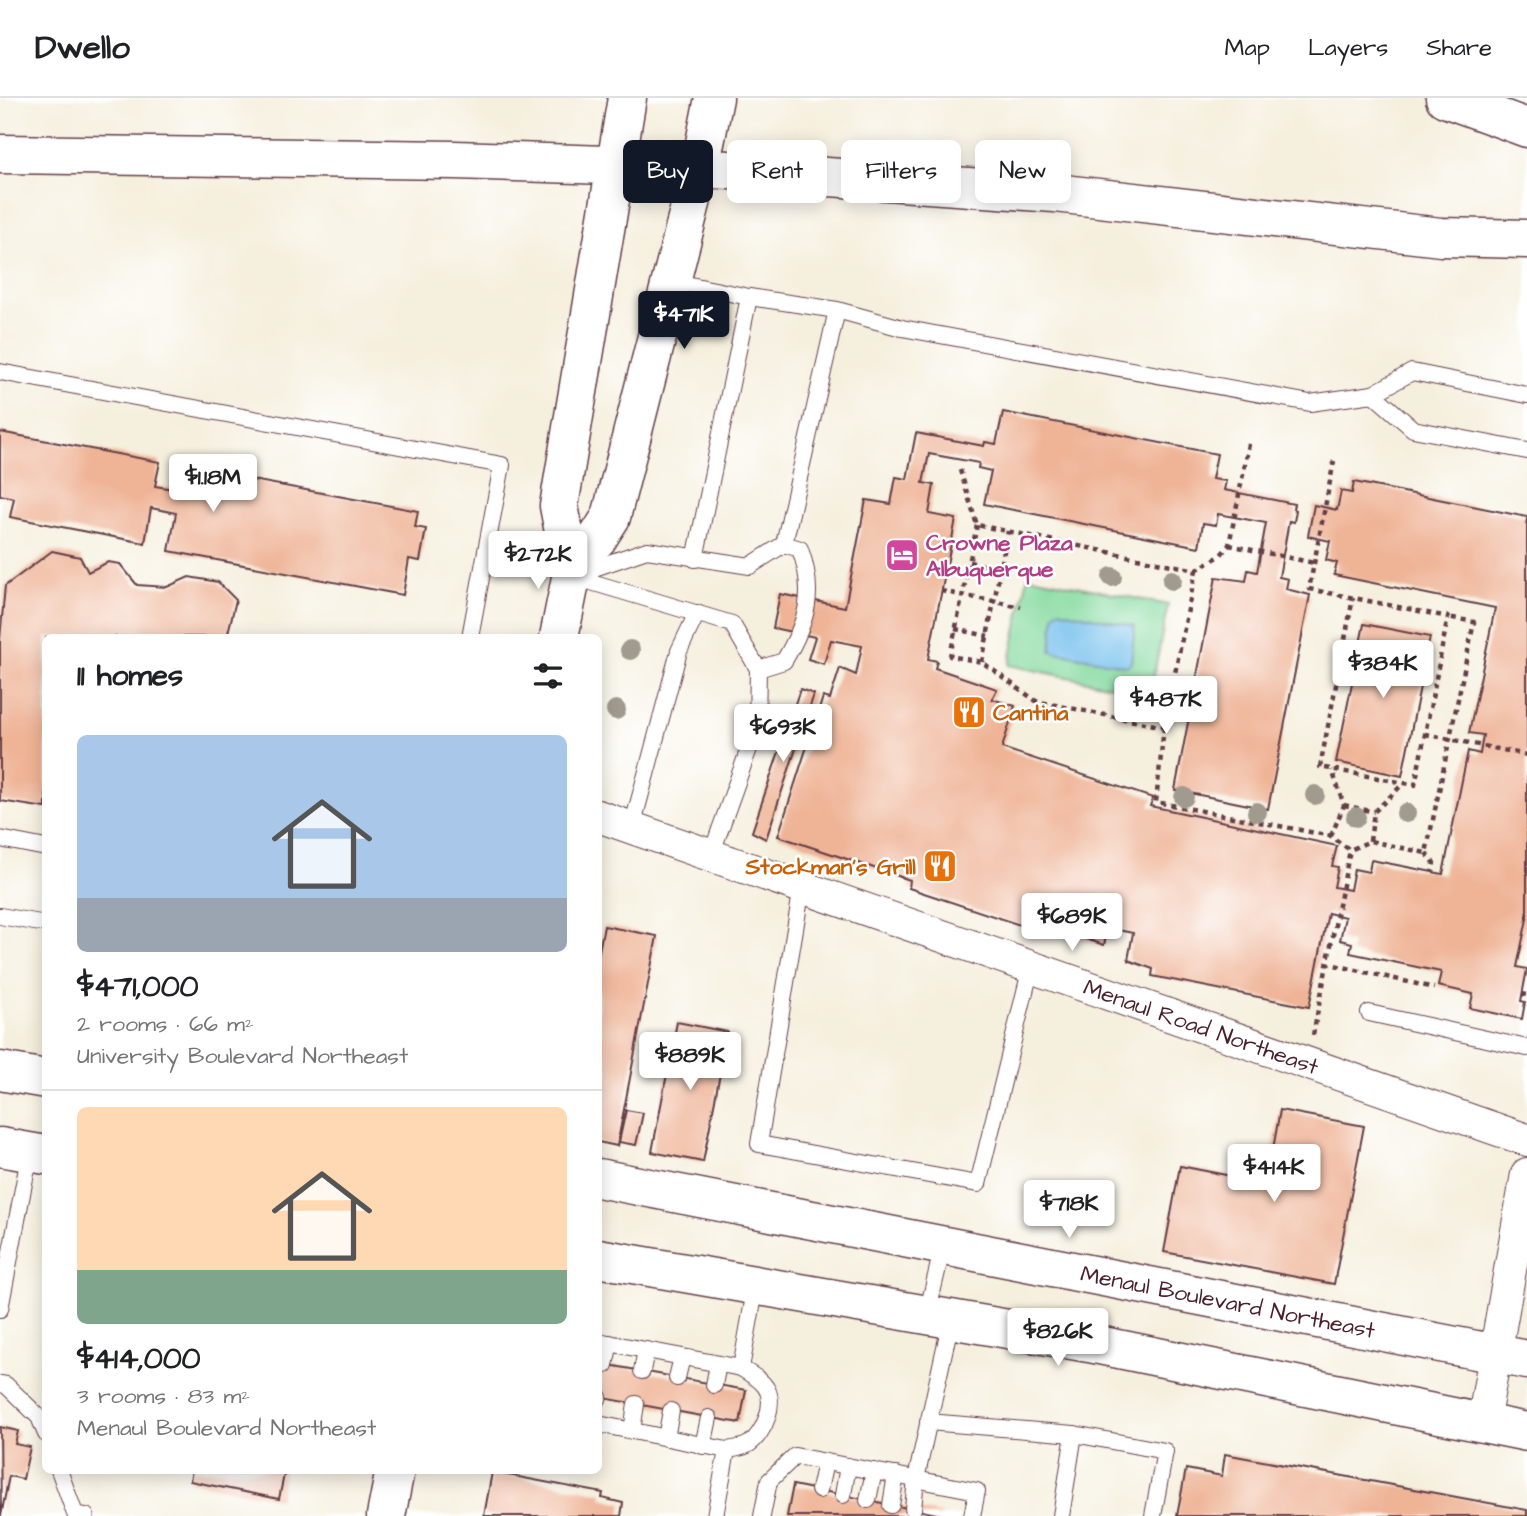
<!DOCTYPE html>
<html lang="en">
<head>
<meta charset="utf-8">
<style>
	:root { --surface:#fff; --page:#f2f2f2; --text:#202124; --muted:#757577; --line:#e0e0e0; --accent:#111827 }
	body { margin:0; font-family:"Architects Daughter",sans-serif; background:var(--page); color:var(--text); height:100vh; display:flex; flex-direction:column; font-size:26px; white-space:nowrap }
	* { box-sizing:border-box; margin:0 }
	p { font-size:23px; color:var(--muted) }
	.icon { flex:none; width:38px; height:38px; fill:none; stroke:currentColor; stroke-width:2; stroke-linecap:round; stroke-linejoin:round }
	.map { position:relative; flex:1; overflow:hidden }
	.sheet { position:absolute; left:42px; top:536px; width:560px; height:840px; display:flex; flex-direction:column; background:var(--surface); border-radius:10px; box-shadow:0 4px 18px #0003 }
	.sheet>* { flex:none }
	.hud { position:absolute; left:623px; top:42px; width:665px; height:63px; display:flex; gap:14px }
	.price { position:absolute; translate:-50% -60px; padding:0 16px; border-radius:7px; background:#fff; color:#222; font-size:23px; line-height:46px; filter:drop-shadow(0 2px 4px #0008) }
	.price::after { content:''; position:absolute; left:50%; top:42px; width:21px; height:16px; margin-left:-10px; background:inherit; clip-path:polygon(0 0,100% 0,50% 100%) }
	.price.selected { background:var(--accent); color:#fff }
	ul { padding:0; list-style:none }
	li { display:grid; align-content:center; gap:14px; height:371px; padding:0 35px }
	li+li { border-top:2px solid var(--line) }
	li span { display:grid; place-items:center; height:217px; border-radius:10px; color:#555 }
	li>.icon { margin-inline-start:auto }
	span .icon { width:126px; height:126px; fill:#fffc; stroke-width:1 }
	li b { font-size:30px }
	h2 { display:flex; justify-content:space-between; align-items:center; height:84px; padding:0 35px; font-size:30px }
	.chip { padding:0 24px; border-radius:10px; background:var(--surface); box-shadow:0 4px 18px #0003; font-size:24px; line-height:63px }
	.chip.selected { background:var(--accent); color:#fff }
	header { display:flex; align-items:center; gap:42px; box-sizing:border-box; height:98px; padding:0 35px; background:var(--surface); border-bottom:2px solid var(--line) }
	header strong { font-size:33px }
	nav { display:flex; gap:38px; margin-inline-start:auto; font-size:24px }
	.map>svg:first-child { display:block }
	.green { fill:#82d99c; stroke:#667c64; stroke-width:2 }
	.water { fill:#74c0ed; stroke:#5f708c; stroke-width:2 }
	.building { fill:#efb496 }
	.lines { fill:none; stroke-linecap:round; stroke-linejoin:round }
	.service-casing { stroke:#643e46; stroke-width:18 }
	.minor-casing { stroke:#643e46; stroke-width:34 }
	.secondary-casing { stroke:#643e46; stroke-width:41 }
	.motorway-casing { stroke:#643e46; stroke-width:41 }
	.path { stroke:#643e46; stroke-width:4.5; stroke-dasharray:5 5; stroke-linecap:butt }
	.service { stroke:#fff; stroke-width:16 }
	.minor { stroke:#fff; stroke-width:32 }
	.secondary { stroke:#fff; stroke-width:38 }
	.motorway { stroke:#fff; stroke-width:38 }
	.tree { fill:#a09b8e }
	.labels { text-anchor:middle; stroke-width:5; stroke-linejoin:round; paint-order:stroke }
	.hotel-label { font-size:23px; font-weight:bold; fill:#b23c85; stroke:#fff; text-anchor:start }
	.food-label { font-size:23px; font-weight:bold; fill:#c56008; stroke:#fff; text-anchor:start }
	.street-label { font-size:23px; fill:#4a1f2b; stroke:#fff }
</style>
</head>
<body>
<header>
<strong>Dwello</strong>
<nav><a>Map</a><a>Layers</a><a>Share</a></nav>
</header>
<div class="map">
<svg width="1527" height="1418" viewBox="0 0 1527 1418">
	<rect width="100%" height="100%" fill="#fff"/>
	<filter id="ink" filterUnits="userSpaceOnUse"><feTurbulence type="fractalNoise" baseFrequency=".0143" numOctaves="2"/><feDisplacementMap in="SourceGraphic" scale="14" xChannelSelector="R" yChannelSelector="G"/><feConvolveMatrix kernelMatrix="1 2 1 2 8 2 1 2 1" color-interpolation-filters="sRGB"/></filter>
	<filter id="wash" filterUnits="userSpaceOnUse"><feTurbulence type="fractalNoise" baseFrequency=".00686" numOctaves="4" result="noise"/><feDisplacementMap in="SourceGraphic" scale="28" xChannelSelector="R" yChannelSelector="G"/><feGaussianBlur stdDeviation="1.57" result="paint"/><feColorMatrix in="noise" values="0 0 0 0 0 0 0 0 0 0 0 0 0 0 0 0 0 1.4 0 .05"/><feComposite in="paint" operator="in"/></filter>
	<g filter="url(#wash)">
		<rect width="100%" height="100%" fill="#f5efdd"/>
		<path class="green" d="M1028 478 1168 507 1150 596 1009 567Z"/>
		<path class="water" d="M1059 512 1135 528 1131 565 1126 568 1051 553 1055 516Z"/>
		<g id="blocks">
			<g class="building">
				<path d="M1003 314 1217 356 1212 381 1226 383 1224 392 1294 406 1293 411 1296 412 1294 424 1289 423 1279 479 1288 481 1286 491 1310 497 1268 711 1175 692 1216 479 1246 483 1248 472 1257 474 1266 425 1218 416 1216 427 1203 425 1199 449 984 406 991 373 978 370 979 365 929 356 923 385 934 387 929 416 956 421 928 561 937 563 935 570 997 591 992 601 1015 608 1002 650 1153 700 1150 708 1337 748 1332 768 1338 769 1334 789 1350 792 1354 771 1369 774 1371 762 1443 776 1468 653 1480 656 1483 637 1469 635 1495 510 1334 477 1337 465 1326 462 1330 443 1308 438 1314 407 1337 412 1341 393 1352 395 1354 384 1527 419V821L1517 869 1527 871 1521 903 1525 904 1522 921 1470 910 1473 896 1438 888 1441 874 1350 855 1352 845 1340 842 1345 819 1328 815 1309 909 1152 878 1153 871 1128 862 1133 835 1108 830 1104 847 1046 828 1044 835 909 790 910 782 778 738 823 599 830 601 840 570 856 577 862 548 831 542 824 566 808 561 815 539 773 530 780 496 845 509 866 402 891 406 896 379 907 381 916 335 984 348 985 344 996 346Z"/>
				<path d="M0 334 160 364 155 388 185 393 189 370 418 413 415 429 426 431 420 463 409 461 403 497 169 453 176 415 151 410 145 445 10 419 14 400 0 397Z"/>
				<path d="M52 453 80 459 88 474 108 464 120 466 137 487 167 489 189 479 218 484 236 502 227 539H46V710L0 703V541L5 488Z"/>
				<path d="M1364 526 1430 539 1402 678 1336 664Z"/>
				<path d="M800 591 814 596 766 741 752 734Z"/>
				<path d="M604 828 657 838 617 1048 598 1044V858Z"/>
				<path d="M677 924 728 934 703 1064 652 1054Z"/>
				<path d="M626 1012 643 1015 636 1047 619 1044Z"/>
				<path d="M1280 1012 1364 1028 1334 1186 1164 1154 1180 1068 1267 1085Z"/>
				<path d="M598 1265 746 1292 740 1325 598 1299Z"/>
				<path d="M0 1329 18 1333 15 1346 30 1349 23 1381 9 1378 1 1418Z"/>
				<path d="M1225 1356 1527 1412V1418H1177L1186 1371 1222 1378Z"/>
				<path d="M192 1372H285L279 1401 190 1383Z"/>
				<path d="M492 1374 603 1395 602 1400 623 1405 621 1418H484Z"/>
				<path d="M793 1387 942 1417V1418H787Z"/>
			</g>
		</g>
	</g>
	<g filter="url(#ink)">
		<use href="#blocks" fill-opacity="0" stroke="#643e46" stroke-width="2"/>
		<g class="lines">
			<g class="service-casing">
				<g id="service">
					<path d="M671 183 749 199 837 212 902 230 1310 305 1373 296 1413 331 1527 353"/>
					<path d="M0 274 502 367 470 539"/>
					<path d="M1373 296 1412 274 1527 297"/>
					<path d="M784 446 837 212"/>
					<path d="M695 461 749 199"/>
					<path d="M632 729 679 553 697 515"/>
					<path d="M0 741 46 750"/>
					<path d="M711 757 757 628 758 571 732 526 571 478 647 452 750 468 784 446 800 451C816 495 807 524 784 563L758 571"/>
					<path d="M802 789 759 1046 978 1086 1031 869"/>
					<path d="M0 818 46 826"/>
					<path d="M1369 915 1527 950"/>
					<path d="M0 1211 30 1054"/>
					<path d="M927 1216 943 1148"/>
					<path d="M598 1243 741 1270 756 1187"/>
					<path d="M605 1267 610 1245"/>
					<path d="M642 1273 646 1252"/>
					<path d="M677 1280 682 1259"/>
					<path d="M0 1286 6 1287 39 1319 46 1336"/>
					<path d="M714 1287 718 1266"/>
					<path d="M598 1301 599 1299"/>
					<path d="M928 1324 1074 1336 1165 1353 1153 1418"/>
					<path d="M598 1326 727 1352 715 1418"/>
					<path d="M632 1333 636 1306"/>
					<path d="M666 1340 671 1313"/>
					<path d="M703 1348 709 1320"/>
					<path d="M727 1352C734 1351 743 1350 749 1346 764 1336 778 1303 764 1287 759 1280 748 1275 741 1270"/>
					<path d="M59 1372 75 1416 86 1418"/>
					<path d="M819 1392 825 1364"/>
					<path d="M843 1397 848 1368"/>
					<path d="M868 1402 874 1373"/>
					<path d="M891 1407 896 1377"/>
					<path d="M913 1411 916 1381 951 1222"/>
					<path d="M762 1418 769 1383 795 1358 977 1393 972 1418"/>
					<path d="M1061 1418 1074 1336"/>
				</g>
			</g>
			<g class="minor-casing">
				<g id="minor">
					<path id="s1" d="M598 718 1527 1042"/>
					<path d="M1483 1325 1527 1076"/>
				</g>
			</g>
			<g class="secondary-casing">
				<g id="secondary">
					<path d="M700 70 1055 95 1441 139 1527 141"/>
					<path d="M575 460 597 441 611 419 700 70 714 0"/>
					<path d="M559 539 575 460 564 434 559 408 627 0"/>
					<path d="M0 973 46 981"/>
					<path d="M0 1049 46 1057"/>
					<path id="s2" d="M598 1080 1527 1262"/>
					<path d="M598 1160 1089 1245 1527 1334"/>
					<path d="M386 1418 395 1372"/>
				</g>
			</g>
			<g class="motorway-casing">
				<g id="motorway">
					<path d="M1445 0 1527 30"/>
					<path d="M0 56 455 62 700 70"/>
				</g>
			</g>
			<g class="path">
				<path d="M1334 363 1309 491 1448 519 1415 687 1320 669 1353 500"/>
				<path d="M960 372 977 427 1196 472 1164 629 1036 603 982 564 950 558 977 427"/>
				<path d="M1229 447 1314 465"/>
				<path d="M969 464 1001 471"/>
				<path d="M1196 472 1220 458 1229 447 1249 346"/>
				<path d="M941 493 1021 509"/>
				<path d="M955 531 988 538"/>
				<path d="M982 564 1008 433"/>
				<path d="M1164 629 1156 704 1331 738 1350 752 1370 743 1426 755 1474 524 1448 519"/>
				<path d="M1425 636 1527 657"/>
				<path d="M1344 707 1374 714"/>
				<path d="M1331 738 1344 707 1332 672"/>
				<path d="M1370 743 1374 714 1403 686"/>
				<path d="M1426 755 1434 765 1432 774"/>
				<path d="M1326 865 1434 890"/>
				<path d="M1522 896 1527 897"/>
				<path d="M1313 937 1350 752"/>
			</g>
			<use href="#service" class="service"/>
			<use href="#minor" class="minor"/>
			<use href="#secondary" class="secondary"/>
			<use href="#motorway" class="motorway"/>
		</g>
		<g class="tree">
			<circle cx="1112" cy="479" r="10"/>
			<circle cx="1172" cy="482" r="10"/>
			<circle cx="630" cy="552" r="10"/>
			<circle cx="616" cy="612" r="10"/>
			<circle cx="1315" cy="697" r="10"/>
			<circle cx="1184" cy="699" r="10"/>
			<circle cx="1257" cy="714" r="10"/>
			<circle cx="1406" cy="715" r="10"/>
			<circle cx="1356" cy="719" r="10"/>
		</g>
	</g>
	<defs>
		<g id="hotel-square" transform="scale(1.75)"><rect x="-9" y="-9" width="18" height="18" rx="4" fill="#d1479c" stroke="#fff"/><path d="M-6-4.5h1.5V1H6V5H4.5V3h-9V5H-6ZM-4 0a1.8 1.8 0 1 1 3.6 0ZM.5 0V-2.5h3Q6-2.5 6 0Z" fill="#fff"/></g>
		<g id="restaurant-square" transform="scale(1.75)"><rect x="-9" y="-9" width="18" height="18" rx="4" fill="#e8710a" stroke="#fff"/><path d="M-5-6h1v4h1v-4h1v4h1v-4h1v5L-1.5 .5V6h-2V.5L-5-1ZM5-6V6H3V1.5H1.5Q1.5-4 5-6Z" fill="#fff"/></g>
	</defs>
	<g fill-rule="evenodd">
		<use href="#hotel-square" x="902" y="457"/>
		<use href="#restaurant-square" x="969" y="614"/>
		<use href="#restaurant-square" x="940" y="768"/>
	</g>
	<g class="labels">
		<g class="hotel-label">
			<text x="926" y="452">Crowne Plaza<tspan x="926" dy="26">Albuquerque</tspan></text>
		</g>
		<g class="food-label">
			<text x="993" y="622">Cantina</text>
			<text x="916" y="776" text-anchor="end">Stockman's Grill</text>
		</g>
		<g class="street-label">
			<text dy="8" stroke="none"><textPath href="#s1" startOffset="639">Menaul Road Northeast</textPath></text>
			<text dy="8" stroke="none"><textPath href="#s2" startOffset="642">Menaul Boulevard Northeast</textPath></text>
		</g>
	</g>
</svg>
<b class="price selected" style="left:684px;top:253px">$471K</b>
<b class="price" style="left:213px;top:416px">$1.18M</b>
<b class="price" style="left:538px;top:493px">$272K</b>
<b class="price" style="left:1383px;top:602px">$384K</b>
<b class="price" style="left:1166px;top:638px">$487K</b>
<b class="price" style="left:783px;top:666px">$693K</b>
<b class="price" style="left:1072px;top:855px">$689K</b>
<b class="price" style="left:690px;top:994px">$889K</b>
<b class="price" style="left:1274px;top:1106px">$414K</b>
<b class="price" style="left:1069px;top:1142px">$718K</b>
<b class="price" style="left:1058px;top:1270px">$826K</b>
<div class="hud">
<a class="chip selected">Buy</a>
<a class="chip">Rent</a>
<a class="chip">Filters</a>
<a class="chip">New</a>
</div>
<section class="sheet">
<h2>11 homes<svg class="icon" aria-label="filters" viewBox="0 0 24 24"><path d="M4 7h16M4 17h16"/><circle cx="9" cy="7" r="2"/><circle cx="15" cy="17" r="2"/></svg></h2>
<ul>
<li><span style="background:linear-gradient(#a9c7e8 75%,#9aa5b1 0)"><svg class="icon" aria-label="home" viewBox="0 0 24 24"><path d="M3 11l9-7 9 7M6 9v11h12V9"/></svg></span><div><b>$471,000</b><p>2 rooms · 66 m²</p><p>University Boulevard Northeast</p></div></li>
<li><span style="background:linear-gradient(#ffd9b3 75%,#7fa58c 0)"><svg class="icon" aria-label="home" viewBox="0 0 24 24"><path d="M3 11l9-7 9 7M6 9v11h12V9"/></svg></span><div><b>$414,000</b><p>3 rooms · 83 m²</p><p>Menaul Boulevard Northeast</p></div></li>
</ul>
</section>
</div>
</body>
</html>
